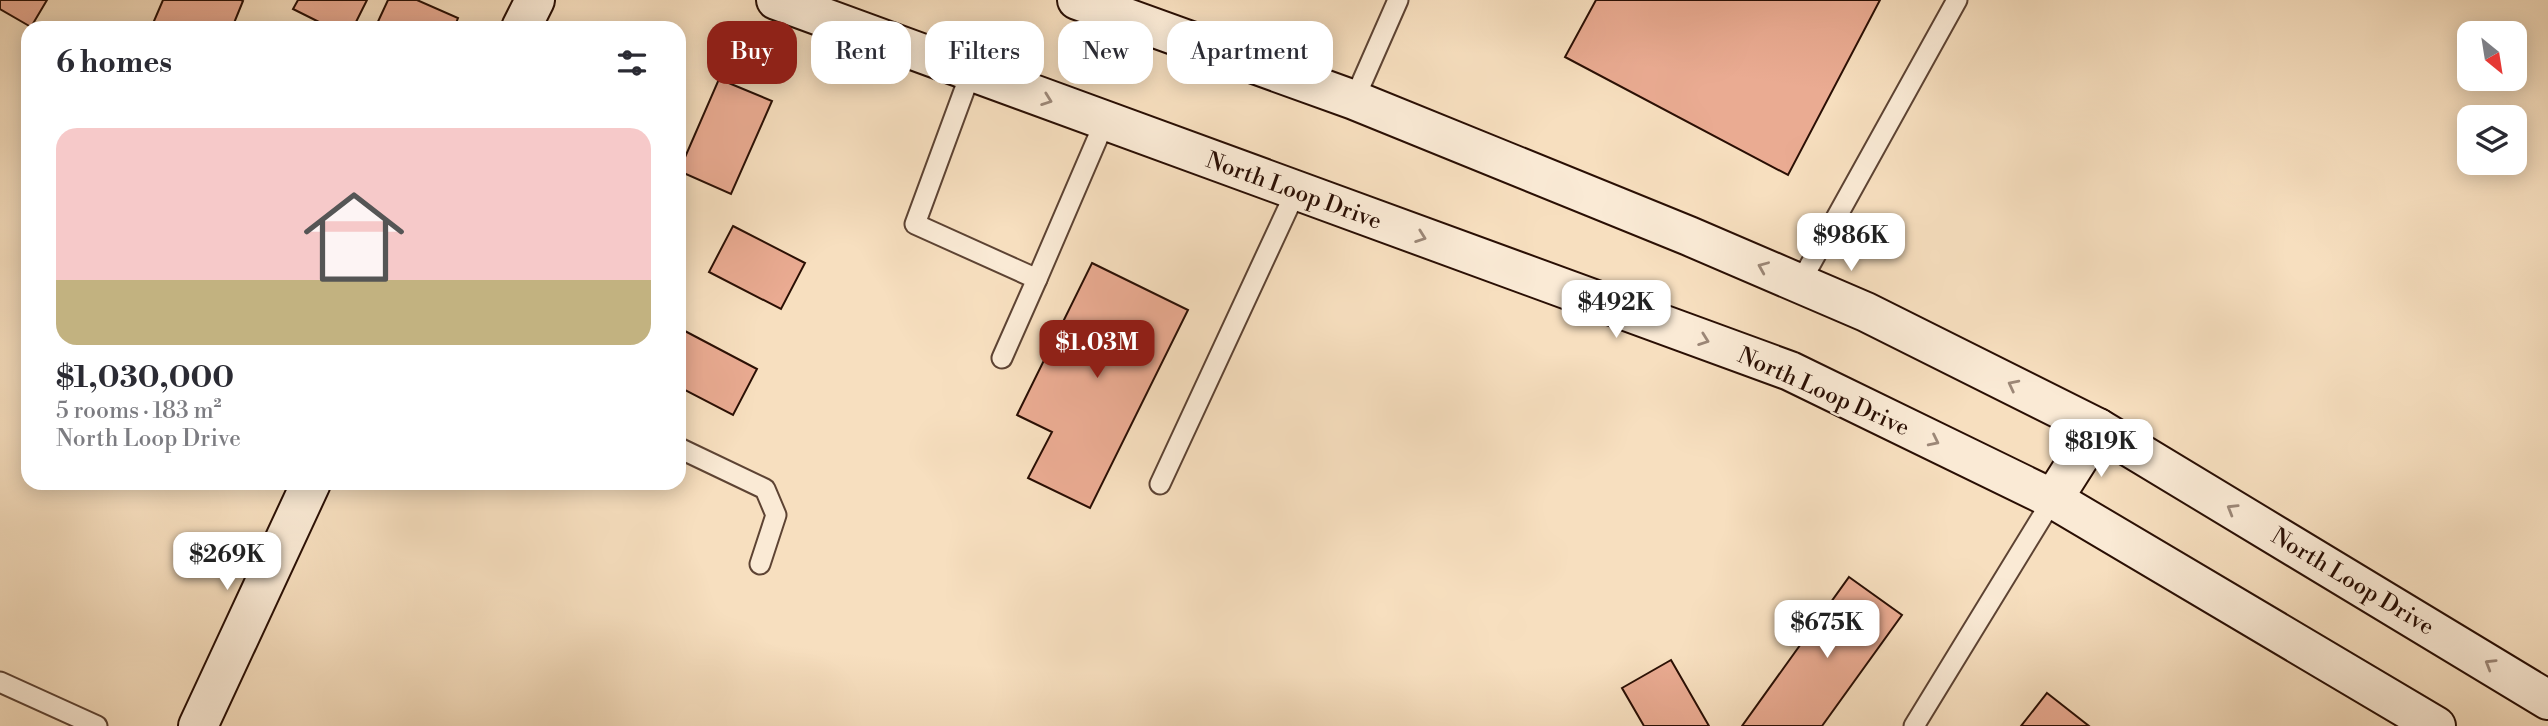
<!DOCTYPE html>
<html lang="en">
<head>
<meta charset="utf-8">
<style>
	:root { --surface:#fff; --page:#f7f7f7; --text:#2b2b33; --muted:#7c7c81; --line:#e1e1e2; --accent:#8f2418 }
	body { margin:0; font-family:"Libre Bodoni",serif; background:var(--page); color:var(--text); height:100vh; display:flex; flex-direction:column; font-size:26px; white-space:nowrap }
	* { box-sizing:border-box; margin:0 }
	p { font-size:23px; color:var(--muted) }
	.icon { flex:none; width:38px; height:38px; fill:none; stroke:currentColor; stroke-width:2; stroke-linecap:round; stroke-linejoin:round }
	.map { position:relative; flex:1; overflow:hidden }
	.panel { position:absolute; left:21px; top:21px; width:665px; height:469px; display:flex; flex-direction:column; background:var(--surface); border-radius:21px; box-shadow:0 4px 18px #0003 }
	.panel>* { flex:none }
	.hud { position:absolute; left:707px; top:21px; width:665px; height:63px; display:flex; gap:14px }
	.needle { width:46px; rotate:150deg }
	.fabs { position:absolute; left:2457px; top:21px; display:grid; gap:14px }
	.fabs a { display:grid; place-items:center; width:70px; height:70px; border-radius:14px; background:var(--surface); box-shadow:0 4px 18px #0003; font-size:35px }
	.price { position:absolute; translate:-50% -60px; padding:0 16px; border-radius:14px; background:#fff; color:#222; font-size:23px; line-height:46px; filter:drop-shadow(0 2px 4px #0008) }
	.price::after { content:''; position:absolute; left:50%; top:42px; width:21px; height:16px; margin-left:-10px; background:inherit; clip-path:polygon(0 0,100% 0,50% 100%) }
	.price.on { background:var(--accent); color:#fff }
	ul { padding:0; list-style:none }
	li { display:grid; align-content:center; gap:14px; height:371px; padding:0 35px }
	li+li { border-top:2px solid var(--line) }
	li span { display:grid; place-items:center; height:217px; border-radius:21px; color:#555 }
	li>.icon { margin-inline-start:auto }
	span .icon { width:126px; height:126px; fill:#fffc; stroke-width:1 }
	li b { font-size:30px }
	h2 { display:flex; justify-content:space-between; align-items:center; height:84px; padding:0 35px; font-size:30px }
	.tag { padding:0 24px; border-radius:21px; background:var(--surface); box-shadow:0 4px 18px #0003; font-size:24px; line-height:63px }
	.tag.on { background:var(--accent); color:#fff }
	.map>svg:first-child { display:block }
	.building { fill:#eaab92; stroke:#2a0f04; stroke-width:2 }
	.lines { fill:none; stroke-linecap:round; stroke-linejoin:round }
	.lane-casing { stroke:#5d4333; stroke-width:23 }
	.secondary-casing { stroke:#2a0f04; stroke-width:42 }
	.lane { stroke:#faead5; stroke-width:19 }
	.secondary { stroke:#faead5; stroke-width:38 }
	.oneway { stroke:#9c8777 }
	.labels { text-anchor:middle; stroke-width:5; stroke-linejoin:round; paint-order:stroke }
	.street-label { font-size:23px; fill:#2a0f04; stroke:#faead5 }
</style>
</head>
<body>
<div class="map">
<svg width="2548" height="726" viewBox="0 0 2548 726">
	<rect width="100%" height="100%" fill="#f7dfbf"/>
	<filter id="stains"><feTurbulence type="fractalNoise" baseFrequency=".00286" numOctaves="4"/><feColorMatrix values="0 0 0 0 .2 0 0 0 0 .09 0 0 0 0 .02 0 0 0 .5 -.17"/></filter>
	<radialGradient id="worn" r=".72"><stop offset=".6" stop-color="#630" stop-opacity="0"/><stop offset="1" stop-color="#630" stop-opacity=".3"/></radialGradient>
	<g class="building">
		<path d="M0 0H47L31 27 0 9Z"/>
		<path d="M163 0H241L243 1 232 28H151Z"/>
		<path d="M298 0H367L353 28H331L293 9Z"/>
		<path d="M388 0H417L458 18 454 28H375Z"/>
		<path d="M1596 0H1880L1788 175 1565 57Z"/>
		<path d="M719 79 772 101 731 194 679 171Z"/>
		<path d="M733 226 805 263 781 309 709 272Z"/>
		<path d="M1092 263 1188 310 1090 508 1028 478 1052 432 1017 415Z"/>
		<path d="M683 330 757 369 733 415 679 387V337Z"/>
		<path d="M1849 577 1902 615 1822 726H1742Z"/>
		<path d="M1671 660 1709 726H1644L1622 688Z"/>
		<path d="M2047 693 2089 726H2021Z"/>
	</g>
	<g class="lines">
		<g class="lane-casing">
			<g id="lane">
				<path d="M971 72 915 224 1037 279 1002 358"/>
				<path d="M1354 100 1398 0"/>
				<path d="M1037 279 1105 121"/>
				<path d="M1800 283 1957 0"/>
				<path d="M679 448 765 489 776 515 760 564"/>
				<path d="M1160 484 1296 191"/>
				<path d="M0 682 97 726"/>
				<path d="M1914 726 2053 499"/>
			</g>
		</g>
		<g class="secondary-casing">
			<g id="secondary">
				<path d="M776 0 1790 371 2053 499 2436 726"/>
				<path d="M1077 0 1354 100 1689 236 1866 312 2098 428 2548 700"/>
				<path d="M521 28 535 0"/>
				<path d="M2053 499 2098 428"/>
				<path d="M198 726 311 483"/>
			</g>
		</g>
		<use href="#lane" class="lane"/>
		<use href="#secondary" class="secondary"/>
	</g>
	<defs><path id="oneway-chevron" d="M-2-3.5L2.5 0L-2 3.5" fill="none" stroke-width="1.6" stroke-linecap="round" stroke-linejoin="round" transform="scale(1.75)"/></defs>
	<g class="oneway">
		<use href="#oneway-chevron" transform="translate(1047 100) rotate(20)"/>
		<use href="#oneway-chevron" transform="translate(1421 237) rotate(20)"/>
		<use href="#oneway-chevron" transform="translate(1763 267) rotate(-157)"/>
		<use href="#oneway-chevron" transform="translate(1704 340) rotate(20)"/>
		<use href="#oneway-chevron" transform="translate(2013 385) rotate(-153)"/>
		<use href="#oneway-chevron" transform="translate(1934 441) rotate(26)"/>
		<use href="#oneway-chevron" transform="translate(2232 509) rotate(-149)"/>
		<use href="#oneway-chevron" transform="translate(2490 664) rotate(-149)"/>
	</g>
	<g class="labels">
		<g class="street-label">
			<text transform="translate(1294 190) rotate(20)" y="8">North Loop Drive</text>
			<text transform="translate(1824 391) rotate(24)" y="8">North Loop Drive</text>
			<text transform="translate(2353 581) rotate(31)" y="8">North Loop Drive</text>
		</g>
	</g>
	<rect width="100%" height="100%" filter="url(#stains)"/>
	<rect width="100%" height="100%" fill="url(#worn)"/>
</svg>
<div class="fabs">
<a><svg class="needle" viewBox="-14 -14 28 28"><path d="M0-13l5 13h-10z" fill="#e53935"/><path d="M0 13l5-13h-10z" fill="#7c7c81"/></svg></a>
<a><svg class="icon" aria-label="layers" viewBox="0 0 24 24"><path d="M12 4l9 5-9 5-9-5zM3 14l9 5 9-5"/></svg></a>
</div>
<b class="price" style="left:1851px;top:273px">$986K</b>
<b class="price" style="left:1616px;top:340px">$492K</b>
<b class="price on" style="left:1097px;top:380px">$1.03M</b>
<b class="price" style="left:2101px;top:479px">$819K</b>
<b class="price" style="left:227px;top:592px">$269K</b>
<b class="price" style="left:1827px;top:660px">$675K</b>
<div class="hud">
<a class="tag on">Buy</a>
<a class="tag">Rent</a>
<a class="tag">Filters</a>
<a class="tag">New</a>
<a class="tag">Apartment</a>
</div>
<section class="panel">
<h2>6 homes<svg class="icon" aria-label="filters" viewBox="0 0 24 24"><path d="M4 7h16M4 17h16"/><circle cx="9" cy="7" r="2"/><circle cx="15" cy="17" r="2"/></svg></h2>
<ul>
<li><span style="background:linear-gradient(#f6c9c9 70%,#c2b280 0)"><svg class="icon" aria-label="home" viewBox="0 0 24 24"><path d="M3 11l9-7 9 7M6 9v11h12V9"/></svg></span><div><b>$1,030,000</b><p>5 rooms · 183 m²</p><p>North Loop Drive</p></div></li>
</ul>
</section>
</div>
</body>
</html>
